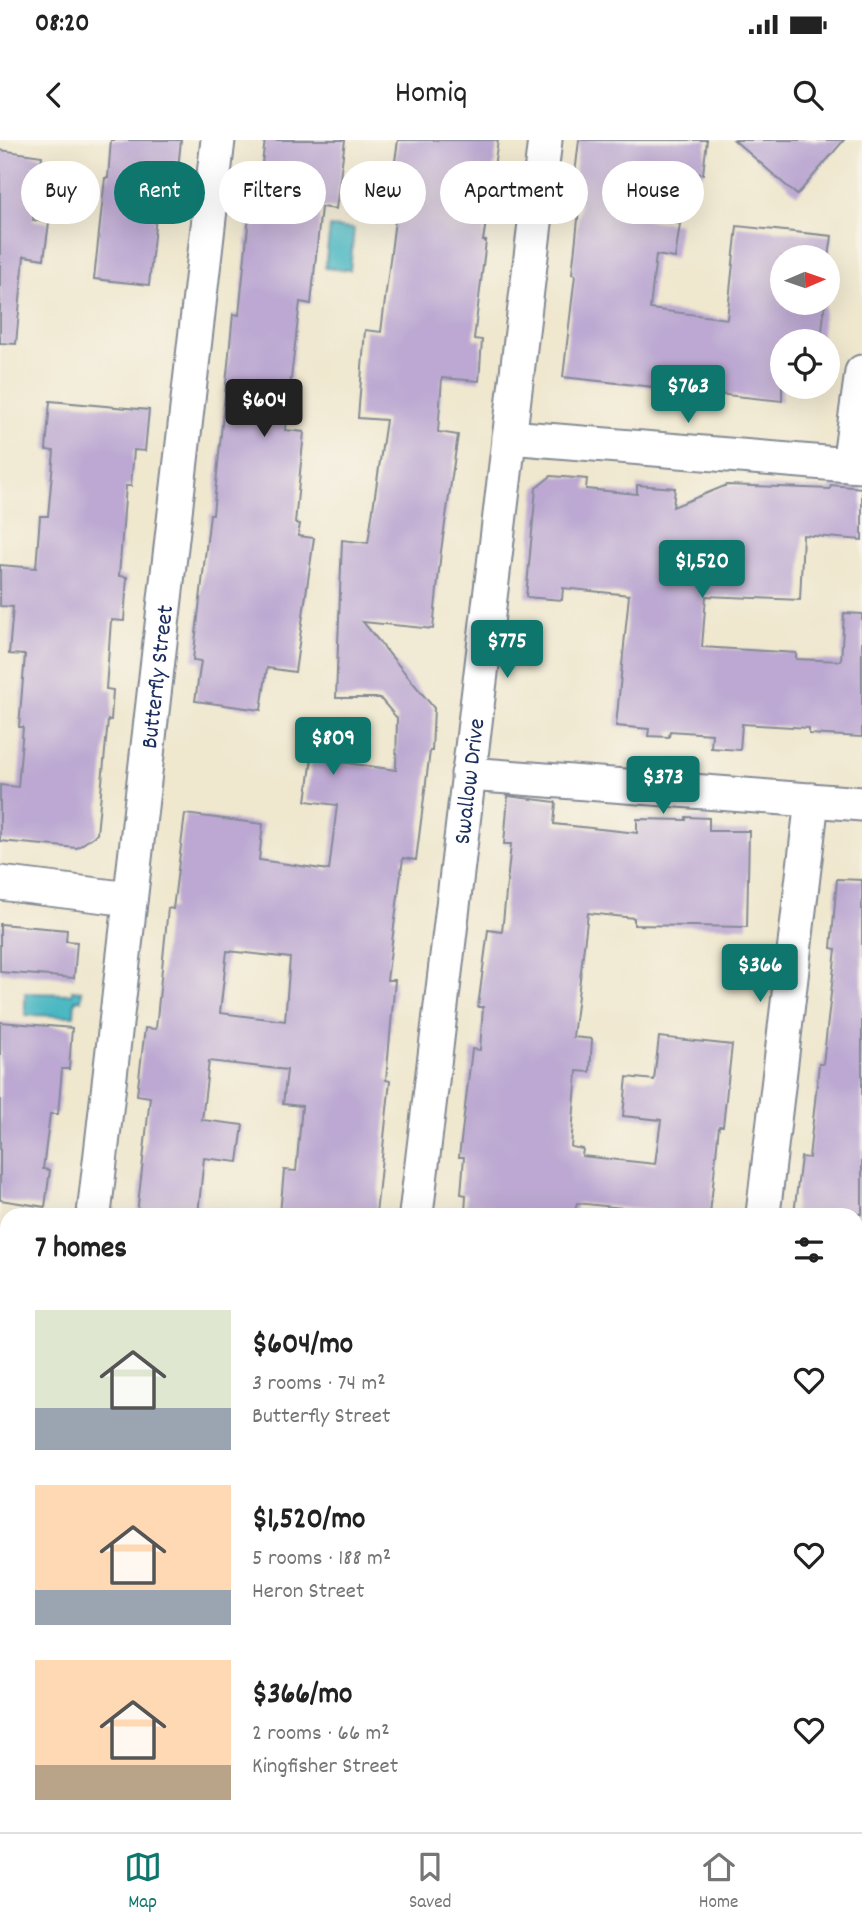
<!DOCTYPE html>
<html lang="en">
<head>
<meta charset="utf-8">
<style>
	:root { --surface:#fff; --page:#f2f2f2; --text:#222; --muted:#767676; --line:#e0e0e0; --accent:#0f766e }
	body { margin:0; font-family:Dekko,sans-serif; background:var(--page); color:var(--text); height:100vh; display:flex; flex-direction:column; font-size:26px; white-space:nowrap }
	* { box-sizing:border-box; margin:0 }
	p { font-size:23px; color:var(--muted) }
	.icon { flex:none; width:38px; height:38px; fill:none; stroke:currentColor; stroke-width:2; stroke-linecap:round; stroke-linejoin:round }
	.map { position:relative; flex:1; overflow:hidden }
	.details { position:absolute; left:0px; top:1068px; width:863px; height:625px; display:flex; flex-direction:column; background:var(--surface); border-radius:21px 21px 0 0; box-shadow:0 7px 28px #0002 }
	.details>* { flex:none }
	.hud { position:absolute; left:21px; top:21px; width:821px; height:63px; display:flex; gap:14px }
	.needle { width:46px; rotate:88deg }
	.controls { position:absolute; left:770px; top:105px; display:grid; gap:14px }
	.controls a { display:grid; place-items:center; width:70px; height:70px; border-radius:50%; background:var(--surface); box-shadow:0 7px 28px #0002; font-size:35px }
	.price { position:absolute; translate:-50% -60px; padding:0 16px; border-radius:7px; background:var(--accent); color:#fff; font-size:23px; line-height:46px; filter:drop-shadow(0 2px 4px #0008) }
	.price::after { content:''; position:absolute; left:50%; top:42px; width:21px; height:16px; margin-left:-10px; background:inherit; clip-path:polygon(0 0,100% 0,50% 100%) }
	.price.current { background:#222; color:#fff }
	ul { padding:0; list-style:none }
	li { display:flex; align-items:center; gap:21px; height:175px; padding:0 35px }
	li span { display:grid; place-items:center; flex:none; width:196px; height:140px; border-radius:0px; color:#555 }
	li>.icon { margin-inline-start:auto }
	span .icon { width:84px; height:84px; fill:#fffc; stroke-width:1 }
	li b { font-size:30px }
	h2 { display:flex; justify-content:space-between; align-items:center; height:84px; padding:0 35px; font-size:30px }
	.chip { padding:0 24px; border-radius:32px; background:var(--surface); box-shadow:0 7px 28px #0002; font-size:24px; line-height:63px }
	.chip.current { background:var(--accent); color:#fff }
	.status { display:flex; justify-content:space-between; align-items:center; height:49px; padding:0 35px; background:var(--surface); direction:ltr }
	.status svg { height:19px; fill:currentColor }
	header { display:flex; justify-content:space-between; align-items:center; height:91px; padding:0 35px; background:var(--surface); font-size:32px; font-weight:600 }
	.tabs { display:flex; justify-content:space-around; align-items:center; height:98px; border-top:2px solid var(--line); background:var(--surface); font-size:19px; color:var(--muted) }
	.tabs a { display:grid; justify-items:center; gap:4px }
	.tabs .current { color:var(--accent) }
	.map>svg:first-child { display:block }
	.water { fill:#48b7c2; stroke:#327390; stroke-width:2 }
	.building { fill:#bca8d2; fill-rule:evenodd }
	.lines { fill:none; stroke-linecap:round; stroke-linejoin:round }
	.street-casing { stroke:#858b96; stroke-width:37 }
	.path { stroke:#858b96; stroke-width:4.5; stroke-dasharray:5 5; stroke-linecap:butt }
	.street { stroke:#fff; stroke-width:33 }
	.labels { text-anchor:middle; stroke-width:5; stroke-linejoin:round; paint-order:stroke }
	.street-label { font-size:24px; fill:#1b2f5e; stroke:#f7f3e8 }
</style>
</head>
<body>
<div class="status"><b>08:20</b><svg viewBox="0 0 49 12"><path d="M0 12V9h3v3zM5 12V6h3v6zM10 12V3h3v9zM15 12V0h3v12zM26 1h20v11H26zM47 4h2v5h-2z"/></svg></div>
<header><svg class="icon" aria-label="back" viewBox="0 0 24 24"><path d="M15 5l-7 7 7 7"/></svg>Homiq<svg class="icon" aria-label="search" viewBox="0 0 24 24"><circle cx="10" cy="10" r="6"/><path d="M15 15l6 6"/></svg></header>
<div class="map">
<svg width="862" height="1692" viewBox="0 0 862 1692">
	<rect width="100%" height="100%" fill="#f7f3e8"/>
	<filter id="ink" filterUnits="userSpaceOnUse"><feTurbulence type="fractalNoise" baseFrequency=".0143" numOctaves="2"/><feDisplacementMap in="SourceGraphic" scale="14" xChannelSelector="R" yChannelSelector="G"/><feConvolveMatrix kernelMatrix="1 2 1 2 8 2 1 2 1" color-interpolation-filters="sRGB"/></filter>
	<filter id="wash" filterUnits="userSpaceOnUse"><feTurbulence type="fractalNoise" baseFrequency=".00686" numOctaves="4" result="noise"/><feDisplacementMap in="SourceGraphic" scale="28" xChannelSelector="R" yChannelSelector="G"/><feGaussianBlur stdDeviation="1.57" result="paint"/><feColorMatrix in="noise" values="0 0 0 0 0 0 0 0 0 0 0 0 0 0 0 0 0 1.4 0 .05"/><feComposite in="paint" operator="in"/></filter>
	<g filter="url(#wash)">
		<rect width="100%" height="100%" fill="#efe7ce"/>
		<g class="water">
			<path d="M330 87 354 89 350 130 325 128Z"/>
			<path d="M72 850 82 851 81 860H75L74 876 25 875V853L72 854Z"/>
		</g>
		<g id="blocks">
			<g class="building">
				<path d="M111 0H181L178 29 161 27 149 145 94 139 105 38H108Z"/>
				<path d="M265 0H345L336 69 321 67 311 164 300 162 285 290 304 292 295 383 300 384 298 396 314 398 295 532 267 528 261 570 195 561 201 521 193 520 210 374H213L233 174 239 175 249 76 255 77Z"/>
				<path d="M398 0H498L483 101H486L474 199 482 200 479 241 442 238 438 292 458 295 441 411 433 489 363 482 434 568 432 611H430L416 720 403 718 387 840H395L386 940 390 941 376 1074H280L284 1030 296 1031 302 966 283 964 287 930 209 921 202 980 243 985 238 1022 204 1018 198 1074H137L150 957 137 955 145 888 156 889 168 768 173 769 185 674 263 684 259 720 329 730 337 665 306 661 312 618 396 630 397 578 380 558H336L342 400 368 403 386 280 358 278 365 190 381 192 397 64 389 63ZM227 811 290 818 285 881 220 873Z"/>
				<path d="M579 0H707L703 34 648 28 643 79 680 84 675 118 656 115 650 169 727 179 737 86 832 96 829 117H782V163H825L821 201H782V261L563 237 575 135 572 134 580 61 572 60Z"/>
				<path d="M734 0H844L797 55Z"/>
				<path d="M0 10 42 16 33 80 49 83 44 119 24 116 16 204 0 203Z"/>
				<path d="M50 261 149 270 145 311 134 310 131 346H126L119 436 127 437 124 481 111 480 106 549 113 550 111 580H108L97 694 77 708 0 701V645L18 647 23 587H19L25 515 9 514 13 467 0 466V425L36 428 40 376H48L54 311 46 310Z"/>
				<path d="M551 336 587 339 586 349 637 354V345L675 348 673 367 727 345 830 349 831 345 862 348V400L803 395 800 460 706 456 702 507 796 513V519L841 521 844 473 862 474V597L809 594V588L742 584 740 610 711 608 712 594 670 591 669 597 648 596 649 589 616 586 629 455 563 448 562 460 526 457 536 348Z"/>
				<path d="M508 656 556 662 554 684 637 693V679L686 680V677L709 678V691H749L747 787 634 785V778L588 773 573 897 592 899 590 932 577 931 571 1007 583 1009 582 1016 655 1024 661 980 623 976 627 937 654 940 659 897 732 905 723 986H719L710 1074H679L577 1063 574 1074H465L466 1055 461 1054 464 1017H459L472 909 480 910 483 867H478L488 790 502 792 511 704H504Z"/>
				<path d="M837 739 862 740V1074H794L801 1017 809 1018 819 924H823L836 809 831 808Z"/>
				<path d="M0 784 67 790 66 801 77 802 74 838 0 832Z"/>
				<path d="M0 882 72 888 69 929H62L58 974H50L43 1029 50 1030 45 1067 0 1060Z"/>
			</g>
		</g>
	</g>
	<g filter="url(#ink)">
		<use href="#blocks" fill-opacity="0" stroke="#858b96" stroke-width="2"/>
		<g class="lines">
			<g class="street-casing">
				<g id="street">
					<path d="M509 297 862 326"/>
					<path d="M849 325 862 232"/>
					<path d="M468 634 862 664"/>
					<path d="M0 743 130 759"/>
					<path id="s1" d="M94 1074 218 0"/>
					<path id="s2" d="M416 1074 545 0"/>
					<path d="M763 1074 812 660"/>
					<path d="M0 1646 7 1627"/>
					<path d="M342 1692 343 1685"/>
					<path d="M690 1692 691 1685"/>
				</g>
			</g>
			<path class="path" d="M856 1512 862 1513"/>
			<use href="#street" class="street"/>
		</g>
	</g>
	<g class="labels">
		<g class="street-label">
			<text dy="8" stroke="none"><textPath href="#s1" startOffset="541">Butterfly Street</textPath></text>
			<text dy="8" stroke="none"><textPath href="#s2" startOffset="436">Swallow Drive</textPath></text>
		</g>
	</g>
</svg>
<div class="controls">
<a><svg class="needle" viewBox="-14 -14 28 28"><path d="M0-13l5 13h-10z" fill="#e53935"/><path d="M0 13l5-13h-10z" fill="#767676"/></svg></a>
<a><svg class="icon" aria-label="locate" viewBox="0 0 24 24"><circle cx="12" cy="12" r="6"/><path d="M12 2v4M12 18v4M2 12h4M18 12h4"/></svg></a>
</div>
<b class="price" style="left:688px;top:285px">$763</b>
<b class="price current" style="left:264px;top:299px">$604</b>
<b class="price" style="left:702px;top:460px">$1,520</b>
<b class="price" style="left:507px;top:540px">$775</b>
<b class="price" style="left:333px;top:637px">$809</b>
<b class="price" style="left:663px;top:676px">$373</b>
<b class="price" style="left:760px;top:864px">$366</b>
<div class="hud">
<a class="chip">Buy</a>
<a class="chip current">Rent</a>
<a class="chip">Filters</a>
<a class="chip">New</a>
<a class="chip">Apartment</a>
<a class="chip">House</a>
</div>
<section class="details">
<h2>7 homes<svg class="icon" aria-label="filters" viewBox="0 0 24 24"><path d="M4 7h16M4 17h16"/><circle cx="9" cy="7" r="2"/><circle cx="15" cy="17" r="2"/></svg></h2>
<ul>
<li><span style="background:linear-gradient(#dfe7d0 70%,#9aa5b1 0)"><svg class="icon" aria-label="home" viewBox="0 0 24 24"><path d="M3 11l9-7 9 7M6 9v11h12V9"/></svg></span><div><b>$604/mo</b><p>3 rooms · 74 m²</p><p>Butterfly Street</p></div><svg class="icon" aria-label="heart" viewBox="0 0 24 24"><path d="M12 20l-8-8c-3-5 5-10 8-4 3-6 11-1 8 4z"/></svg></li>
<li><span style="background:linear-gradient(#ffd9b3 75%,#9aa5b1 0)"><svg class="icon" aria-label="home" viewBox="0 0 24 24"><path d="M3 11l9-7 9 7M6 9v11h12V9"/></svg></span><div><b>$1,520/mo</b><p>5 rooms · 188 m²</p><p>Heron Street</p></div><svg class="icon" aria-label="heart" viewBox="0 0 24 24"><path d="M12 20l-8-8c-3-5 5-10 8-4 3-6 11-1 8 4z"/></svg></li>
<li><span style="background:linear-gradient(#ffd9b3 75%,#b9a48a 0)"><svg class="icon" aria-label="home" viewBox="0 0 24 24"><path d="M3 11l9-7 9 7M6 9v11h12V9"/></svg></span><div><b>$366/mo</b><p>2 rooms · 66 m²</p><p>Kingfisher Street</p></div><svg class="icon" aria-label="heart" viewBox="0 0 24 24"><path d="M12 20l-8-8c-3-5 5-10 8-4 3-6 11-1 8 4z"/></svg></li>
</ul>
</section>
</div>
<nav class="tabs">
<a class="current"><svg class="icon" aria-label="map" viewBox="0 0 24 24"><path d="M3 6l6-2 6 2 6-2v14l-6 2-6-2-6 2zM9 4v14M15 6v14"/></svg>Map</a>
<a><svg class="icon" aria-label="saved" viewBox="0 0 24 24"><path d="M7 4h10v16l-5-4-5 4z"/></svg>Saved</a>
<a><svg class="icon" aria-label="home" viewBox="0 0 24 24"><path d="M3 11l9-7 9 7M6 9v11h12V9"/></svg>Home</a>
</nav>
</body>
</html>
